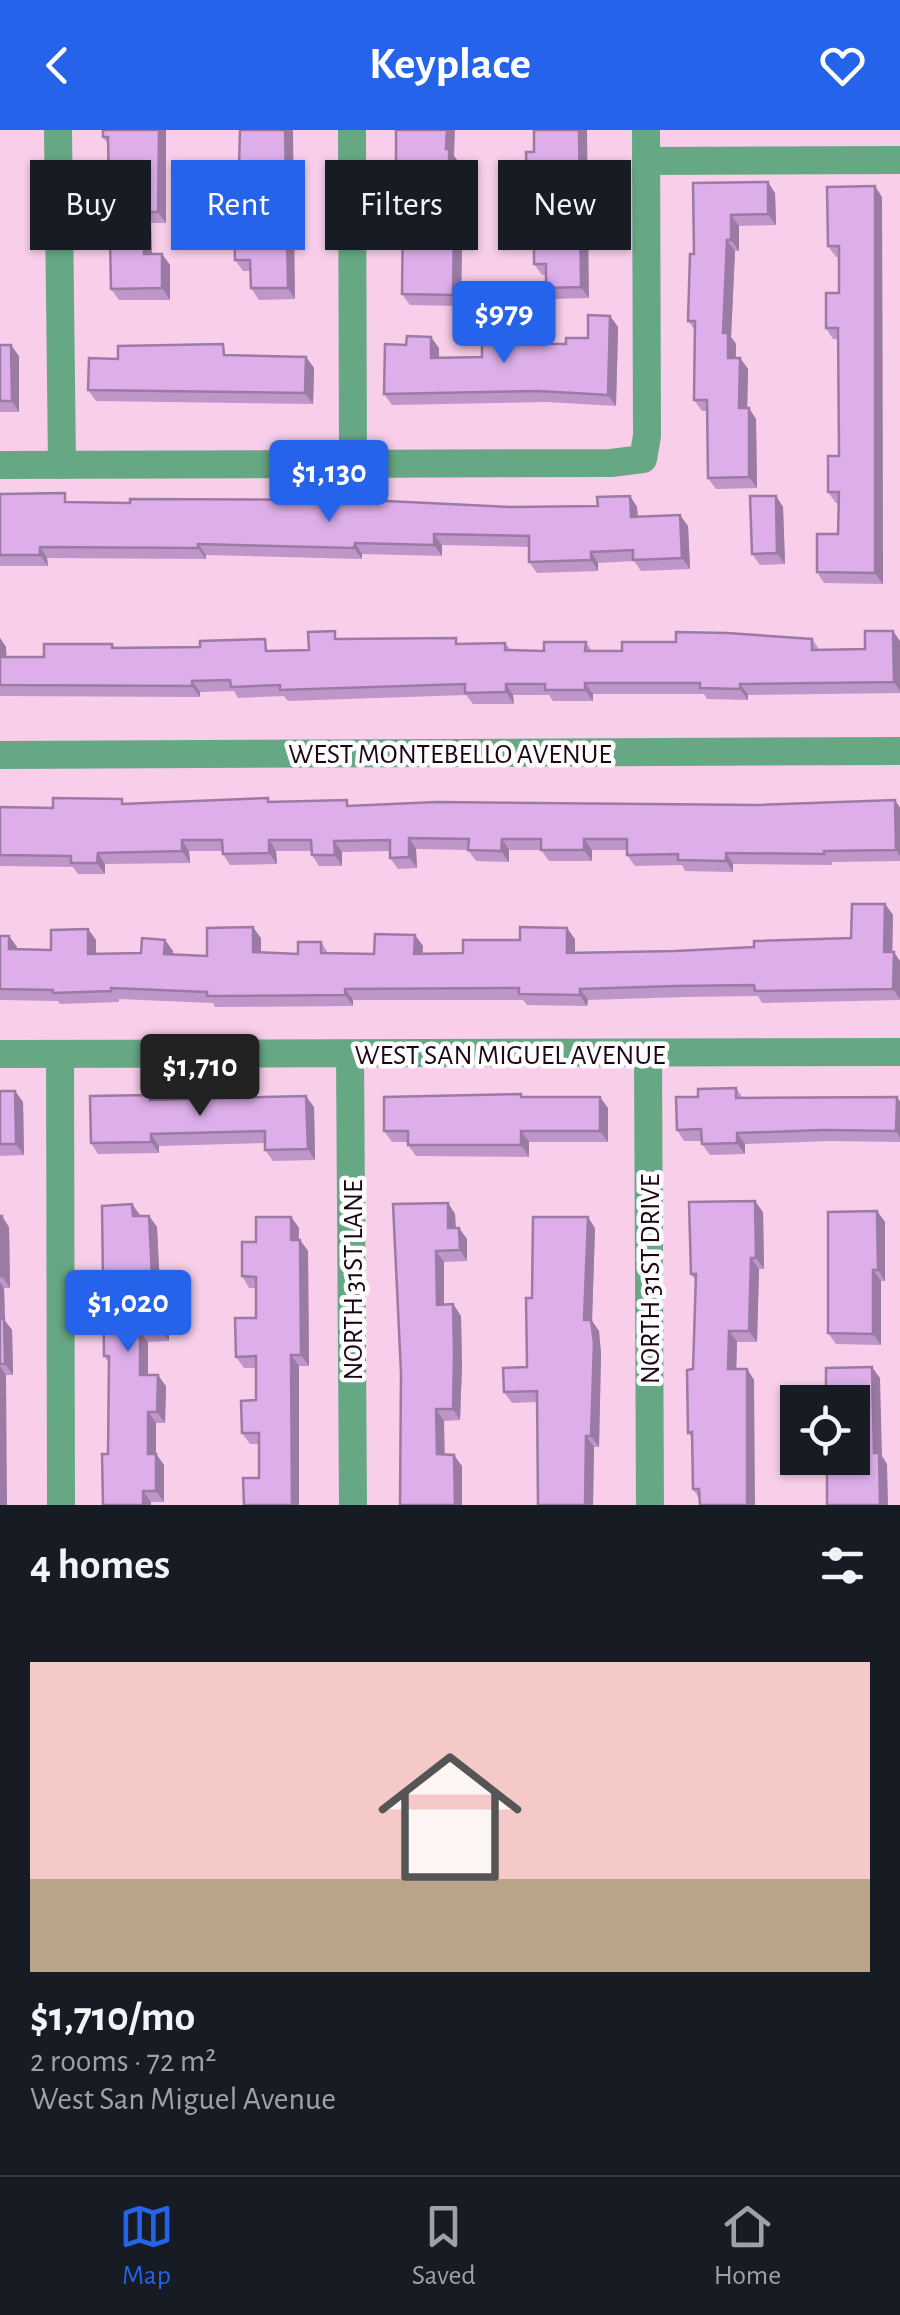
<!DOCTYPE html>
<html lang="en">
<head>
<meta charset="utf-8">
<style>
	:root { --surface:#171b24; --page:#242831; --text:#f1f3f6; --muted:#9ea1a6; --line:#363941; --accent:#2563eb }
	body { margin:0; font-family:"Alegreya Sans",sans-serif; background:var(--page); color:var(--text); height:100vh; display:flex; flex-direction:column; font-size:38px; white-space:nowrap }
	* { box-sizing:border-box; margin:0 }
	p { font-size:32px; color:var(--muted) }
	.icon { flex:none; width:55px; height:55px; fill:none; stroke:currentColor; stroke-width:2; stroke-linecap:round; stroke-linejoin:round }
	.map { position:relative; height:1375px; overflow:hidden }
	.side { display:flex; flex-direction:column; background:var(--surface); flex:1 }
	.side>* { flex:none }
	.banner { position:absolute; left:30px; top:30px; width:840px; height:90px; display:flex; gap:20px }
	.buttons { position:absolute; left:780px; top:1255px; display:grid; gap:20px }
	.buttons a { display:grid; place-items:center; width:90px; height:90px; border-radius:0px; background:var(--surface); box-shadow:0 2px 8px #0004; font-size:50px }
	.price { position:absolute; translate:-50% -85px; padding:0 22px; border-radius:10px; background:var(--accent); color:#fff; font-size:32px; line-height:65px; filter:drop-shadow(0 2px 5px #0008) }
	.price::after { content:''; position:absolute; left:50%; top:60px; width:30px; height:22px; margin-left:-15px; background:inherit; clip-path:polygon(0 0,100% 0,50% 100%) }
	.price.on { background:#222; color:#fff }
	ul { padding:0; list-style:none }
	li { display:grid; align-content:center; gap:20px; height:530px; padding:0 30px }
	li+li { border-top:2px solid var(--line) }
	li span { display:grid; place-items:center; height:310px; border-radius:0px; color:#555 }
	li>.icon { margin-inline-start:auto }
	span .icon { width:180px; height:180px; fill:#fffc; stroke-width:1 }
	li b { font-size:42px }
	h2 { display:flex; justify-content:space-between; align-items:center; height:120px; padding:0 30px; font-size:42px }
	.tag { padding:0 35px; border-radius:0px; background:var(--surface); box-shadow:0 2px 8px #0004; font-size:35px; line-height:90px }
	.tag.on { background:var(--accent); color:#fff }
	header { display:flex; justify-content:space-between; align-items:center; height:130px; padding:0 30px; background:var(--accent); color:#fff; font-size:45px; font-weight:700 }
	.tab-bar { display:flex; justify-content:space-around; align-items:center; height:140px; border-top:2px solid var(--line); background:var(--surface); font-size:28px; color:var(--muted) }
	.tab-bar a { display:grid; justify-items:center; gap:5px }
	.tab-bar .on { color:var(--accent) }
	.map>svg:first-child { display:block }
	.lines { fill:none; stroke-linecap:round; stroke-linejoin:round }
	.minor { stroke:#67a884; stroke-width:28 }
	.wall { fill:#be96c9 }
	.shaded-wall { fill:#9b7aa4 }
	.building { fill:#ddaeea; stroke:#9b7aa4; stroke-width:2.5 }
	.labels { text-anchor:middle; stroke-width:9; stroke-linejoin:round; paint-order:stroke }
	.street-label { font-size:28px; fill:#1c0616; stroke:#fdfdfd }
</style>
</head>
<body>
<header><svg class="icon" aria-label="back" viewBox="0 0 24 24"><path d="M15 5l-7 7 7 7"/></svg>Keyplace<svg class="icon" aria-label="heart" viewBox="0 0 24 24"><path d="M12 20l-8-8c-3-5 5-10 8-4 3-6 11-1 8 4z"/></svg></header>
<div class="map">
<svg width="900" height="1375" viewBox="0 0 900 1375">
	<rect width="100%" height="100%" fill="#f8ceea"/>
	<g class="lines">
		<g class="minor">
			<path d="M58 0 62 335"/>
			<path d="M352 0 353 334"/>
			<path d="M646 31 900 30"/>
			<path d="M0 335 611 333 643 329 647 306 646 0"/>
			<path d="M0 625 900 621"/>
			<path d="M0 924 900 922"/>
			<path d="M60 924 61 1375"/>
			<path d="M648 924 650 1375"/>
			<path d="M350 925 353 1375"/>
		</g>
	</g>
	<g class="wall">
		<path d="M103 0 166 93H151L152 124H162L170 135V170H119L111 159 108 14 103 7Z"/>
		<path d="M534 22 589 168 554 169 546 158V145H542L534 134 546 101 545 73 535 74 527 63Z"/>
		<path d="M454 26 457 30 458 102 462 108 461 176 410 175 402 164 403 87 396 78Z"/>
		<path d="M239 35 295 169 259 170 251 158V141H243L235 130Z"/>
		<path d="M693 53 775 63 776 95 739 96V121H735L731 207 736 214V228H740L748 239 747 278 756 289 757 358 716 359 708 348 707 281H702L694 270 695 200 688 191 694 124Z"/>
		<path d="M882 67 883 454 824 453 817 442 838 404 839 373H836L828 362 839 326 838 209H833L826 198 839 163V127H836L828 116Z"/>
		<path d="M610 186 618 197 616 276 547 272 392 275 384 264 439 218V228L482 227 566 214 588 208Z"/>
		<path d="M0 215 19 226V282H0Z"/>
		<path d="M231 225 306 227 314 238 313 274 96 271 88 260 118 229Z"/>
		<path d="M0 364 72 372 511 377 598 376 630 366 637 377 638 387 688 396 690 439 641 441 634 431 598 433V441L537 443 529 432V417L442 415V426L362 424V429L206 425V429L47 428 48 436H0Z"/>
		<path d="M776 366 783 377 785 434 760 435 752 424Z"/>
		<path d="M0 508 6 517V527H44L112 514 115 518 273 521 309 520 341 509 460 514 505 513 511 520 544 521 586 512 592 521H622L676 512 812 509 819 519H865L900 511V563L748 565V570L707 569 704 564H593V571H553L549 565H513L514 574H473L466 565 288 571 284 566 238 568 234 561 200 562V567L0 566Z"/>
		<path d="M268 668 270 672 350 675H756L895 670 900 678V731L832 732V735L733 734V742L685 741 682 735 635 736 627 725V720H592V731H549L541 720H509V732L476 731 468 720 416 719 417 738 398 739 390 728V721L342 722V736H319L312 725V721H276L277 734 230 735 223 724V721H189L190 733 105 734V744H78L73 737 0 736V677L53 678Z"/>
		<path d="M885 774 893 785 892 822 900 831V870L762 873 758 866 684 867 588 870 587 876 527 875 523 870H353V876L215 877 213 873 119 869V872L60 874 58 871 0 870V806H9L17 817V820H51L88 799 96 810V824L141 823 165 810 173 821V824L207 826 261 808V823L298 824 321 812 328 823 374 824 415 805 423 816 422 824 463 823 575 809V823L675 821 754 817 851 808Z"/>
		<path d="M736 958 743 968 897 967 900 972V1012L831 1011 745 1014V1024L710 1025 702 1014V1011H684L677 1000 698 967Z"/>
		<path d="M0 961H15L23 972 24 1025 0 1026Z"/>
		<path d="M523 967 608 978V1012H529V1027L416 1026 408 1015V1012H392L384 1001Z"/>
		<path d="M154 970 314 977 315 1030 273 1031 265 1020V1013L159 1016V1023L98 1024 91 1013Z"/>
		<path d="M448 1073 455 1084 456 1098H459L467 1109V1131L444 1132V1175L453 1174 461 1186 462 1235 460 1290 444 1291V1325L462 1336V1375H400L401 1243Z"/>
		<path d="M877 1081 885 1092V1151H881V1215L836 1214 828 1203Z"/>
		<path d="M763 1082 764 1139H759L757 1212H737L736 1239H747L754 1250 699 1368 693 1359 692 1308 688 1303 693 1239 696 1151 691 1144Z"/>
		<path d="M0 1086 9 1097 10 1158H4L5 1191 12 1200 13 1245H6L0 1375Z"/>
		<path d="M140 1086H149L157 1097 160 1165 169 1176V1211L148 1212V1245L166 1256 165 1293H156V1324L164 1335V1372H151V1375L108 1324 109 1233 104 1226Z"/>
		<path d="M291 1087 299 1098V1110L308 1121 309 1236H299L259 1348V1314H250L242 1303 256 1270V1238H244L236 1227 256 1188V1158H249L242 1146 256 1112Z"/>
		<path d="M595 1098 592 1191 599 1201 601 1224 599 1317H594L593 1375H538L537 1272 512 1273 504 1262 527 1237 532 1168Z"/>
	</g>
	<g class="shaded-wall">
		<path d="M159 0H166V93L158 82Z"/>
		<path d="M285 0H293L295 169 288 158Z"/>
		<path d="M447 0H455L454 26 457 30 458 102 462 108 461 176 453 165 446 19Z"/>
		<path d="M579 0H587L589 168 581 157Z"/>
		<path d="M768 52 775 63 776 95 768 84Z"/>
		<path d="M875 56 882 67 883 454 875 443Z"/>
		<path d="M144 82 151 93 152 135 144 124Z"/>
		<path d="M731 85 739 96V121L731 110Z"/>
		<path d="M727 110 735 121 731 207 736 214 735 239 728 228 723 203Z"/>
		<path d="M162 124 170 135V170L162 158Z"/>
		<path d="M610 186 618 197 616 276 608 265Z"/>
		<path d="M431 207 439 218V239L431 228Z"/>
		<path d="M11 215 19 226V282L12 271Z"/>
		<path d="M306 227 314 238 313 274 305 263Z"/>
		<path d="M740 228 748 239 747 289 739 278Z"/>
		<path d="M749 278 756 289 757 358 749 347Z"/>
		<path d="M630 366 637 377 638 398 631 387Z"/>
		<path d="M776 366 783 377 785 434 777 423Z"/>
		<path d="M680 385 688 396 690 439 682 428Z"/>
		<path d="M434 404 442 415V426L434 415Z"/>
		<path d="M355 413 362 424V429L354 418Z"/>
		<path d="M198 414 206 425V429L198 418Z"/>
		<path d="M40 417 47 428 48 436 40 425Z"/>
		<path d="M591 422 598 433V441L591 430Z"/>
		<path d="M893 501 900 511V561L894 552Z"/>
		<path d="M0 508 6 517 7 538 0 529Z"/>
		<path d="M192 551 200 562V567L192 556Z"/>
		<path d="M585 553 593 564V571L585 560Z"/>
		<path d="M506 554 513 565 514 574 506 562Z"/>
		<path d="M740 554 748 565V570L740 559Z"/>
		<path d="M895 670 900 678V726L896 720Z"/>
		<path d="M409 708 416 719 417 738 409 727Z"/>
		<path d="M502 709 509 720V732L501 721Z"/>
		<path d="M584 709 592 720V731L584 720Z"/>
		<path d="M182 710 189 721 190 733 182 721Z"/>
		<path d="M269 710 276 721 277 734 269 723Z"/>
		<path d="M334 711 342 722V736L335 725Z"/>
		<path d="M98 723 105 734V744L97 733Z"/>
		<path d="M726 723 733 734V742L726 731Z"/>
		<path d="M885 774 893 785 892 833 884 822Z"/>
		<path d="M253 797 261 808V834L253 822Z"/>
		<path d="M567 798 575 809V834L567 823Z"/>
		<path d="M88 799 96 810V835L88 824Z"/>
		<path d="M415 805 423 816 422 835 414 824Z"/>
		<path d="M9 806 17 817V831L9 819Z"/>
		<path d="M165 810 173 821 172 835 164 824Z"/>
		<path d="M894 822 900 831V869L893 859Z"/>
		<path d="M345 859 353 870V876L345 865Z"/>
		<path d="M580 859 588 870 587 876 580 865Z"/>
		<path d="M15 961 23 972 24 1025 16 1014Z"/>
		<path d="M306 966 314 977 315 1030 308 1019Z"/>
		<path d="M600 967 608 978V1012L600 1001Z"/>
		<path d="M897 967 900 972V1008L896 1001Z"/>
		<path d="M521 1001 529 1012V1027L521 1015Z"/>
		<path d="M737 1003 745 1014V1024L737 1013Z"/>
		<path d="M151 1004 159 1016V1023L151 1012Z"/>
		<path d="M755 1071 763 1082 764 1139 756 1128Z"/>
		<path d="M448 1073 455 1084 456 1109 448 1098Z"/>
		<path d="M132 1074 140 1085 133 1086Z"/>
		<path d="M877 1081 885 1092V1151L878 1140Z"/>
		<path d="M2 1086 9 1097 10 1158 2 1146Z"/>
		<path d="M149 1086 157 1097 161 1177 153 1166Z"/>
		<path d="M291 1087 299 1098 298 1121 291 1110Z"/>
		<path d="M588 1087 595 1098 592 1191 599 1201 601 1224 599 1317 591 1306 584 1190Z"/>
		<path d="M459 1098 467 1109V1131L460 1120Z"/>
		<path d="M300 1110 308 1121 309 1236 301 1225Z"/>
		<path d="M436 1121 444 1132V1186L437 1175Z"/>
		<path d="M751 1128 759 1139 757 1212 749 1201Z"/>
		<path d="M873 1140 881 1151V1215L873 1204Z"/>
		<path d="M0 1152 4 1158 5 1191 12 1200 13 1245 5 1234 0 1192Z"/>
		<path d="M161 1165 169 1176V1211L162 1200Z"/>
		<path d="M453 1174 461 1186 462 1235 460 1290 453 1279Z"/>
		<path d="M140 1201 148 1212V1256L140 1245Z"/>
		<path d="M729 1201 737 1212 736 1250 728 1239Z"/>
		<path d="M291 1225 299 1236V1375H292Z"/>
		<path d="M0 1236 6 1245 7 1375H0Z"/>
		<path d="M872 1237 880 1248 882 1326 887 1334 888 1375H880L874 1323Z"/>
		<path d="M747 1239 754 1250 755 1375H747Z"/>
		<path d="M158 1245 166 1256 165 1293 157 1282Z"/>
		<path d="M436 1279 444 1291 445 1336 437 1324Z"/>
		<path d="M148 1282 156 1293V1335L148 1324Z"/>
		<path d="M586 1306 594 1317 593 1375H585Z"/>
		<path d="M156 1324 164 1335V1372L156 1361Z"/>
		<path d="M454 1325 462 1336V1375H455Z"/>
		<path d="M143 1361 151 1372V1375H143Z"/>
	</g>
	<g class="building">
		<path d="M103 0H159L158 82H144V124H162V158L111 159 108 7H103Z"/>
		<path d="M240 0H285L288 158H251L250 130H235L233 35H239Z"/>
		<path d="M396 0H447L446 19H449L450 97H454L453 165 402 164 403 78H396Z"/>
		<path d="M534 0H579L581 157 546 158V134H534V102L546 101 545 62 527 63 526 22H534Z"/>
		<path d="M768 52V84L731 85V110H727L723 203H728V228H740L739 278H749V347L708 348 707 270H694L695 191H688L690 124H694L693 53Z"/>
		<path d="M875 56V443L817 442V404H838L839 362H828V326H839L838 198H826V163H839V116H828L827 57Z"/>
		<path d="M588 185 610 186 608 265 539 261 384 264 385 214 406 215 407 206 431 207V228L482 227V213L566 214V208H588Z"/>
		<path d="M223 214 224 225 306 227 305 263 88 260 89 228 118 229V216Z"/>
		<path d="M0 215H11L12 271H0Z"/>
		<path d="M65 363V372L130 373V369L366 370 511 377 598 376 597 367 630 366 631 387 680 385 682 428 633 430V420L591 422V430L529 432V406L434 404V415L355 413 354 418 198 414V418L40 417V425H0V364Z"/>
		<path d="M750 366H776L777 423 752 424Z"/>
		<path d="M335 501V509L456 508V514L505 513V520L544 521V512H586L585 521H622V512H676V502L727 503 812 509V520L865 519V501H893L894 552 740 554V559L700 558V553H585V560H545V554H506V562L465 563V554L280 560V555L231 557 230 550 192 551V556L0 555V527H44V514H112V518L200 517V511L265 509 266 521 309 520 308 502Z"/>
		<path d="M53 668 122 669V674L268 668V672L347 670V676L437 672 756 675 895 670 896 720 824 721V724L726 723V731L678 730V724L627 725V709H584V720H541V709H502L501 721 468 720 469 709 409 708V727L390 728V710L334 711 335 725H312L311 710H269V723L223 724 222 710H182V721L98 723 97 733H71V726L0 725V677L53 678Z"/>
		<path d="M852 774H885L884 822H894L893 859 755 861 754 855 676 856 580 859V865L519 864V858L345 859V865L207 866V862L111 858V861L53 863V860L0 859V806H9V819L51 820V800L88 799V824L141 823 142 808 165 810 164 824 207 826V798L253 797V822L298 824V812H321V823L374 824 375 804 415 805 414 824 463 823V810H520V797L567 798V823L675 821 754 817V811L851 808Z"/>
		<path d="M736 958V968L897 967 896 1001 823 1000 737 1003V1013L702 1014 701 999 677 1000 676 967H698V959Z"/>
		<path d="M0 961H15L16 1014H0Z"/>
		<path d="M521 964V967H600V1001H521V1015H408V1001H384V967Z"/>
		<path d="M150 965V970L306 966 308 1019 265 1020V1001L151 1004V1012L91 1013 90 966Z"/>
		<path d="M755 1071 756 1128H751L749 1201H729L728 1239H747V1375H700L699 1359H693L692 1302 688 1303 687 1240 693 1239 696 1144H691L689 1072Z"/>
		<path d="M448 1073V1098H459L460 1120 436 1121 437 1175 453 1174 454 1223 453 1279H436L437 1324 454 1325 455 1375H400L401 1243 393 1074Z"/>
		<path d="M132 1074 133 1086H149L153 1166 161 1165 162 1200 140 1201V1245H158L157 1282H148V1324H156V1361H143V1375H103L102 1324H108L109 1226H104L102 1076Z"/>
		<path d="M877 1081 878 1140H873V1204L828 1203V1082Z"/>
		<rect x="0" y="1086" width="2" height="60"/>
		<path d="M256 1087H291V1110H300L301 1225H291L292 1375H244L243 1348H259V1303H242L241 1271 256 1270V1226L236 1227 235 1188H256V1147L242 1146V1112H256Z"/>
		<path d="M533 1087H588L584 1190H591L594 1213 591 1306H586L585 1375H538L537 1261 504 1262 503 1238 527 1237 526 1168H532Z"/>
		<path d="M0 1189H4L5 1234H0Z"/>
		<path d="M872 1237 874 1323H879L880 1375H827V1328H852V1272H826V1238Z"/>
	</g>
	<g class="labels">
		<g class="street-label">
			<text x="450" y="633">WEST MONTEBELLO AVENUE</text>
			<text x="510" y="934">WEST SAN MIGUEL AVENUE</text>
			<text transform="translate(649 1149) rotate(-90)" y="10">NORTH 31ST DRIVE</text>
			<text transform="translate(352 1150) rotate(-90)" y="10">NORTH 31ST LANE</text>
		</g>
	</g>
</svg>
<div class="buttons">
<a><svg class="icon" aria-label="locate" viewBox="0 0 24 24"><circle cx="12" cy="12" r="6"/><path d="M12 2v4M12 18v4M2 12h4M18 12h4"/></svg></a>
</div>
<b class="price" style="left:504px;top:236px">$979</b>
<b class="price" style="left:329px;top:395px">$1,130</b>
<b class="price on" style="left:200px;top:989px">$1,710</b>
<b class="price" style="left:128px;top:1225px">$1,020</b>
<div class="banner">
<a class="tag">Buy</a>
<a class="tag on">Rent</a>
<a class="tag">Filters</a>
<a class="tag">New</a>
</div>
</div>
<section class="side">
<h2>4 homes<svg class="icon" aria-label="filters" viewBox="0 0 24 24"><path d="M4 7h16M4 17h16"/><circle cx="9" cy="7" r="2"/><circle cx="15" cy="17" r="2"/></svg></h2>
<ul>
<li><span style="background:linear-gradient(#f6c9c9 70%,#b9a48a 0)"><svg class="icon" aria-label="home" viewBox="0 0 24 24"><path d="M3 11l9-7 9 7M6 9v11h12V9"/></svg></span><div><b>$1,710/mo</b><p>2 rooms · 72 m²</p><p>West San Miguel Avenue</p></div></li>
</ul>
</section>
<nav class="tab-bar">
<a class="on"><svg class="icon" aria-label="map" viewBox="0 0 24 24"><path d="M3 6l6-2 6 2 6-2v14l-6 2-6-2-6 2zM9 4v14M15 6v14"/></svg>Map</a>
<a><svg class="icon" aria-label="saved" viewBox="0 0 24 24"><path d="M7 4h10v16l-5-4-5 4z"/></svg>Saved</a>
<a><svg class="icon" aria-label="home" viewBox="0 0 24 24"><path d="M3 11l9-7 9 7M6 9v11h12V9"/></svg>Home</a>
</nav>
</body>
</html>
